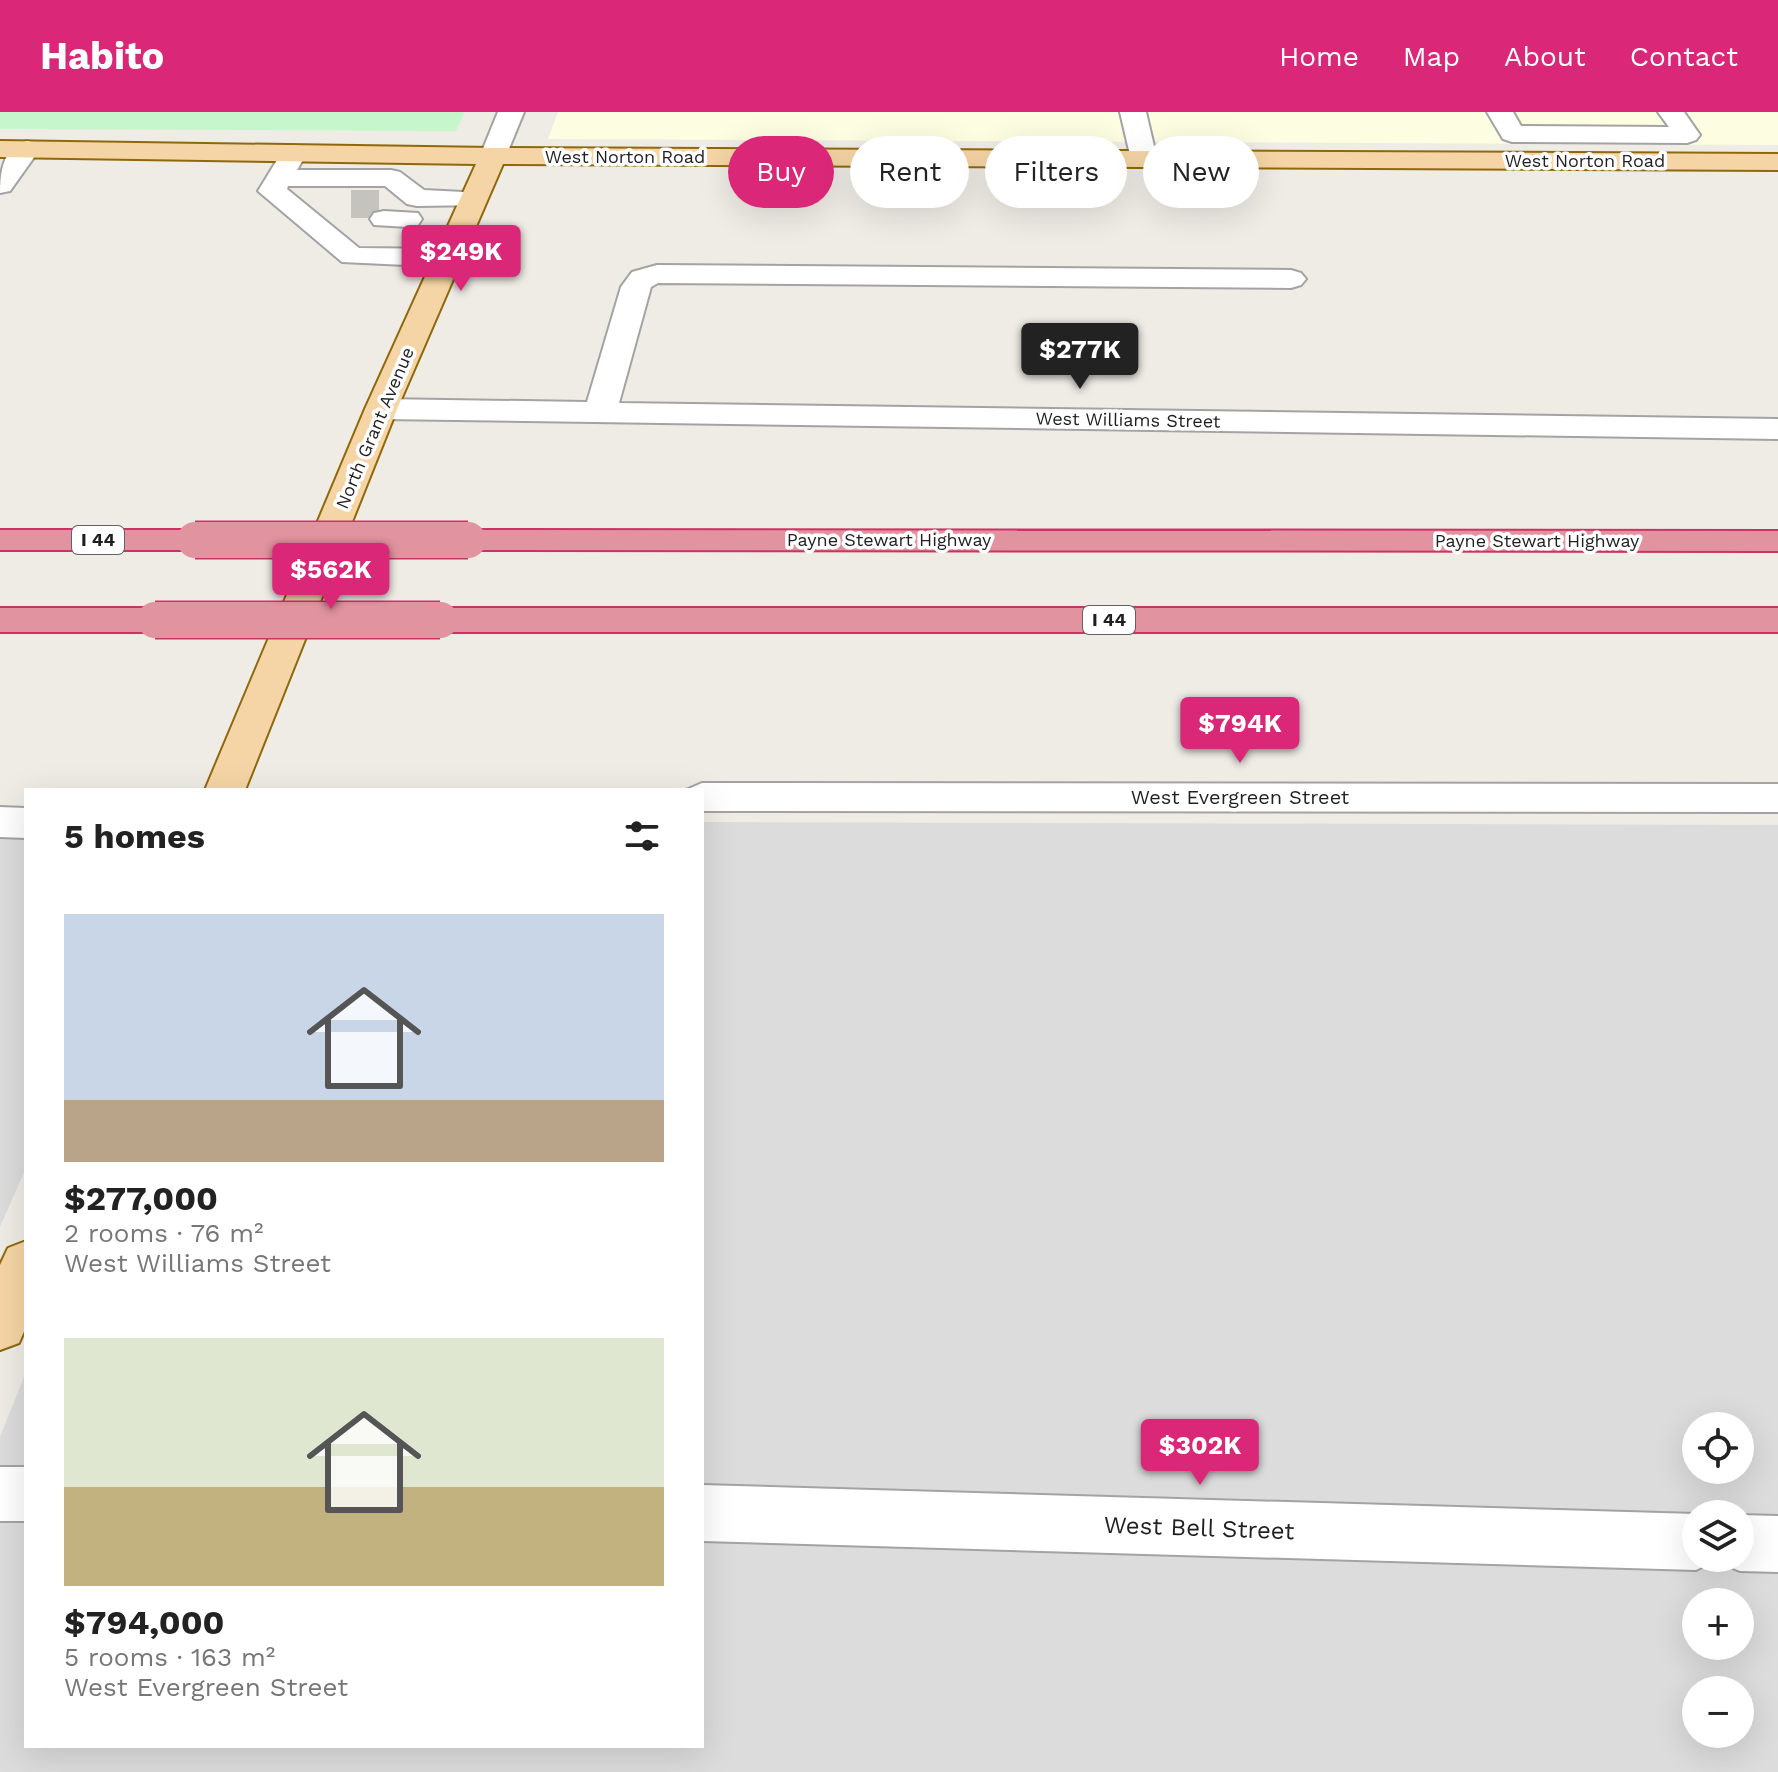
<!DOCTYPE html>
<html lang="en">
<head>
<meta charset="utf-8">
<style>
	:root { --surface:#fff; --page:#f6f6f6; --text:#222; --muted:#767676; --accent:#db2777 }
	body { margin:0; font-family:"Work Sans",sans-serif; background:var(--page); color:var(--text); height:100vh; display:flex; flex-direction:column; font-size:30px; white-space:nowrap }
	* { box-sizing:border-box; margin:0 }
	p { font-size:26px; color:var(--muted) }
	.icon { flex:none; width:44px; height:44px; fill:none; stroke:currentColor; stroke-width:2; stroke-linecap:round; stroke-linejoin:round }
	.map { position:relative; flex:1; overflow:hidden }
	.sheet { position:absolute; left:24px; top:676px; width:680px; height:960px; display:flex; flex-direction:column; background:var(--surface); border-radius:0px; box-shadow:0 8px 32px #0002 }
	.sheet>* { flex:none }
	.top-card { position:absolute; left:728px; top:24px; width:760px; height:72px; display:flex; gap:16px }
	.controls { position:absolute; left:1682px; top:1300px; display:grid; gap:16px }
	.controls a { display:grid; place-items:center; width:72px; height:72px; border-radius:50%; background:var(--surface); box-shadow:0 8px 32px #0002; font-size:40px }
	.price { position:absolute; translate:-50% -68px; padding:0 18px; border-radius:8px; background:var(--accent); color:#fff; font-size:26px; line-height:52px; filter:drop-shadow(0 2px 4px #0008) }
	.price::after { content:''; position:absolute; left:50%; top:48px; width:24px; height:18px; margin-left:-12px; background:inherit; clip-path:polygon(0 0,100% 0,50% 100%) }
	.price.active { background:#222; color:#fff }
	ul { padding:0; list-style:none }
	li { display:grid; align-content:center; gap:16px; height:424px; padding:0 40px }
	li span { display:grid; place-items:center; height:248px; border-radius:0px; color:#555 }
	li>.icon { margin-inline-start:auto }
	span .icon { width:144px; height:144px; fill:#fffc; stroke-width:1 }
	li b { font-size:34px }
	h2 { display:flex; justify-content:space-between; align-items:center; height:96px; padding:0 40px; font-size:34px }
	.tag { padding:0 28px; border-radius:36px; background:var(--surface); box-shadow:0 8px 32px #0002; font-size:28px; line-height:72px }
	.tag.active { background:var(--accent); color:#fff }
	header { display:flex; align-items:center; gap:48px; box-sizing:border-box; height:112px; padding:0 40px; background:var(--accent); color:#fff }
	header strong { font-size:38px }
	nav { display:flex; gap:44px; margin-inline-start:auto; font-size:28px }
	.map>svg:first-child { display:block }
	.residential { fill:#dddcdc; fill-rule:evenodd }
	.education { fill:#fcfde1 }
	.park { fill:#c6f6cc }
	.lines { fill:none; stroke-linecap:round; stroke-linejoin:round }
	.minor-tunnel { stroke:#c5c3be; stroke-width:28; stroke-dasharray:28 14; stroke-linecap:butt }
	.minor-casing { stroke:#a3a3a3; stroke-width:4 }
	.major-casing { stroke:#8f680b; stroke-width:4 }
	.highway-casing { stroke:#ce3262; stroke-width:4 }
	.minor { fill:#fff; fill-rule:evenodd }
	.major { fill:#f5d5a5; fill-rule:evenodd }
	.highway { fill:#e1939f; fill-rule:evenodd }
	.highway-bridge-casing { stroke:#ce3262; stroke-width:39; stroke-linecap:butt }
	.highway-bridge { stroke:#e1939f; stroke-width:36 }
	.labels { text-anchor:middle; stroke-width:7; stroke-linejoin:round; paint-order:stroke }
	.far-street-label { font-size:18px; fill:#1f1f1f; stroke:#fff }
	.shield { fill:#fff; stroke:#626262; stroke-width:2 }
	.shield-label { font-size:18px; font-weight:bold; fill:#1f1f1f }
	.street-label { font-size:20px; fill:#1f1f1f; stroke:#fff }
	.near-street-label { font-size:24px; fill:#1f1f1f; stroke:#fff }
</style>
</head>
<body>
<header>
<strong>Habito</strong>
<nav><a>Home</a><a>Map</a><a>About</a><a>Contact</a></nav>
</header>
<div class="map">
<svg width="1778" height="1660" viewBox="0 0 1778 1660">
	<rect width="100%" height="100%" fill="#efece6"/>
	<g class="residential">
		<path d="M702 710 1778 713V1660H0V1325L26 1260V1634H702ZM1696 1314H1740V1358H1696ZM1696 1402H1740V1446H1696ZM1696 1490H1740V1534H1696ZM1696 1578H1740V1622H1696Z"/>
		<path d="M0 723 26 724V1056L0 1115Z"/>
	</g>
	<path class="education" d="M558 0H1778V33L548 27Z"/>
	<path class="park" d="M0 0H465L456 19 0 17Z"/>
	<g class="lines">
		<path class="minor-tunnel" d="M351 92H390"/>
		<g class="minor-casing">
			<g id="minor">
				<path d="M498 0H524L506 44 502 50H484L480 44Z"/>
				<path d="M1120 0H1146L1157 47 1153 53H1135L1131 47Z"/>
				<path d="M1487 0H1513L1521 14 1669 15 1658 0H1684L1700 23 1696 28 1687 31 1512 30 1503 27Z"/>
				<path d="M27 29 36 31 40 37 10 79 0 81C0 60 3 35 27 29Z"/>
				<path d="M294 33 303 35 307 41 297 58H391L400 60 424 78 483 81 487 87 483 93 417 94 407 92 385 74H288L287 77 359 136 448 137 458 140 462 146 458 152 448 155 342 150 258 79 285 35Z"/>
				<path d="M384 99 418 101 422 107 418 113 408 115 374 113 370 107 374 101Z"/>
				<path d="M657 153 1291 158 1301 161 1306 167 1301 173 1291 176 658 171 651 175 619 291 1778 307V327L381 307 370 304 365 297 370 290 381 287 587 290 621 175 632 160Z"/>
				<path d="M702 671 1778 672V700L702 699V678H686Z"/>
				<path d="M0 695 26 696V726L0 725Z"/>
				<rect x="0" y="1355" width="26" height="54"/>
				<path d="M702 1373 1696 1402V1446H1740V1403L1778 1404V1460L1740 1459 1720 1451 1718 1447 1696 1458 702 1429Z"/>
			</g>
		</g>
		<g class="major-casing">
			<g id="major">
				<path d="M0 29 493 36 1778 42V58L503 52 397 297 245 678H205L365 297 476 52 0 45Z"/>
				<path d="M26 1129V1215L19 1231 0 1238V1153L8 1136Z"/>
			</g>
		</g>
		<g class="highway-casing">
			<g id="highway">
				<path d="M0 418H195L207 421 212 428 207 435 195 438H0Z"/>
				<path d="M468 418 1778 419V439L468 438 456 435 451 428 456 421Z"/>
				<path d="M0 496H155L168 500 173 508 168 516 155 520H0Z"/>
				<path d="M440 496H1778V520H440L427 516 422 508 427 500Z"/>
			</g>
		</g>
		<use href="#minor" class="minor"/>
		<use href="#major" class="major"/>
		<use href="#highway" class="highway"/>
		<g class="highway-bridge-casing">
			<g id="highway-bridge">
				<path d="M195 428H468"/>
				<path d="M155 508H440"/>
			</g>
		</g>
		<use href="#highway-bridge" class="highway-bridge"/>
	</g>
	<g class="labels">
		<g class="far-street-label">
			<text x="625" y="51">West Norton Road</text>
			<text x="1585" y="55">West Norton Road</text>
			<text transform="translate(1128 308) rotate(1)" y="6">West Williams Street</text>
			<text transform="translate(375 316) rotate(-67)" y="6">North Grant Avenue</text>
			<text x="889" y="434">Payne Stewart Highway</text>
			<text x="1537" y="435">Payne Stewart Highway</text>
		</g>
		<g class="shield">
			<rect x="72" y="414" width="52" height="28" rx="6"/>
			<rect x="1083" y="494" width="52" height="28" rx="6"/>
		</g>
		<g class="shield-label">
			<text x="98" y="434">I 44</text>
			<text x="1109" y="514">I 44</text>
		</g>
		<g class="street-label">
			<text x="1240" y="692">West Evergreen Street</text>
		</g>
		<g class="near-street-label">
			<text transform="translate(1199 1416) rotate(2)" y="8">West Bell Street</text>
		</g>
	</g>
</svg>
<div class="controls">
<a><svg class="icon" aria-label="locate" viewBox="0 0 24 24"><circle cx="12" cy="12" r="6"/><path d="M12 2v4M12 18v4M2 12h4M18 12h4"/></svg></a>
<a><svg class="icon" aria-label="layers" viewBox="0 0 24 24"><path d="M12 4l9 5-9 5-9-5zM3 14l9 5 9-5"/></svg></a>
<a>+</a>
<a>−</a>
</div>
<b class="price" style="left:461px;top:181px">$249K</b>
<b class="price active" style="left:1080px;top:279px">$277K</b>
<b class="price" style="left:331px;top:499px">$562K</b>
<b class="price" style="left:1240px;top:653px">$794K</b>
<b class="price" style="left:1200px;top:1375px">$302K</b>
<div class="top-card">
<a class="tag active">Buy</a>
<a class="tag">Rent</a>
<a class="tag">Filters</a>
<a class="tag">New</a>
</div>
<section class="sheet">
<h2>5 homes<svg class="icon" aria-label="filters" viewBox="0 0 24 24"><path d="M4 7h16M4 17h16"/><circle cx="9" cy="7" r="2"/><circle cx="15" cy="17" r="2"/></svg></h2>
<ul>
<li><span style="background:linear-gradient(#c9d6e8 75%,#b9a48a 0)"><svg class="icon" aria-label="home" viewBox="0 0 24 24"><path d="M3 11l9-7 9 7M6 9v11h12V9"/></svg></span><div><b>$277,000</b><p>2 rooms · 76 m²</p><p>West Williams Street</p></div></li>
<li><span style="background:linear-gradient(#dfe7d0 60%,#c2b280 0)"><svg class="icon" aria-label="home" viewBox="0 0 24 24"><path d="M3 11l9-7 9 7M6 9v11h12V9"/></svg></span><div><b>$794,000</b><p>5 rooms · 163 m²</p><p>West Evergreen Street</p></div></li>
</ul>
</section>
</div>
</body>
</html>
